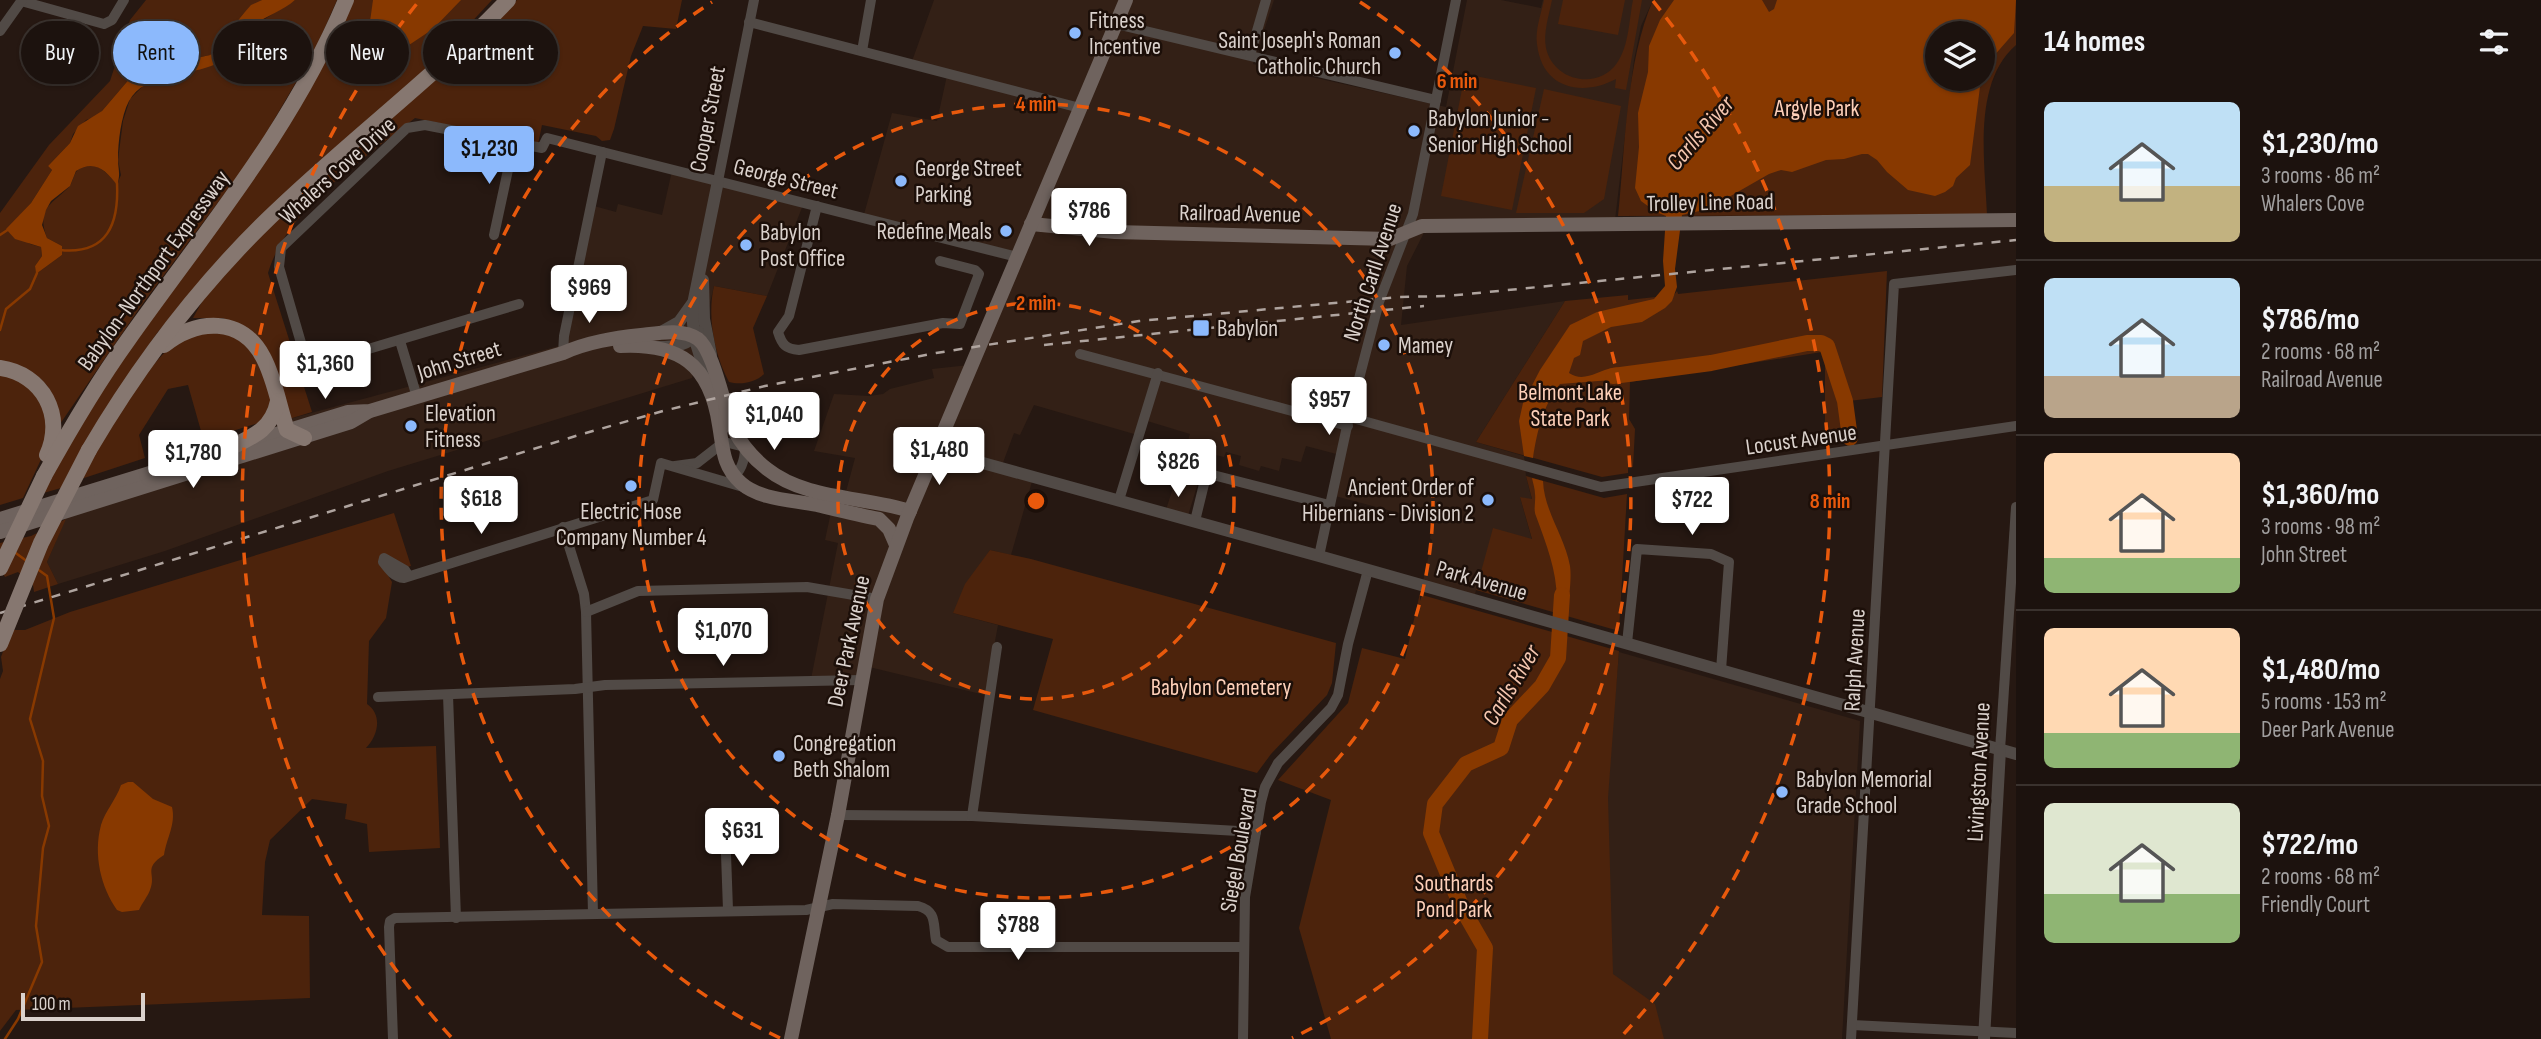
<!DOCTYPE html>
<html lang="en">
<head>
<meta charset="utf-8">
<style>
	:root { --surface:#1c120e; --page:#251b17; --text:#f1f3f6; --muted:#a09e9e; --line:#3a322e; --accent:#8cb9fc }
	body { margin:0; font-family:"Sofia Sans Condensed",sans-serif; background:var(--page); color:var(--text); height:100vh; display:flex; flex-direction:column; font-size:26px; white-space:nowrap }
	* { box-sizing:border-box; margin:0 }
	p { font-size:23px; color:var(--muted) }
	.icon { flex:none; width:38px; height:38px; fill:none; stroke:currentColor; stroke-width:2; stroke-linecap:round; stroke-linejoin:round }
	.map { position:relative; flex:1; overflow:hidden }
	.side { display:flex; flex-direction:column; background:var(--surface); width:525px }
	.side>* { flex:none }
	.banner { position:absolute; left:21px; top:21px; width:665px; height:63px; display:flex; gap:14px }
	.controls { position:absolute; left:1925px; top:21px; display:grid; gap:14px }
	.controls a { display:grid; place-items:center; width:70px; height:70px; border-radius:50%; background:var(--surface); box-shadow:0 2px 5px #0004,0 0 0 2px var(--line); font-size:35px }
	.scale { position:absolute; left:21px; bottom:18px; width:124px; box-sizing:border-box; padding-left:7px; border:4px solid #dad1cc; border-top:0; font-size:19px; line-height:24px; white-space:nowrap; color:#dad1cc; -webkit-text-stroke:5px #1c0f09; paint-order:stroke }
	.price { position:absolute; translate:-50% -60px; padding:0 16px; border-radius:7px; background:#fff; color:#222; font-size:23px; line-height:46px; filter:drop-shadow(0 2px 4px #0008) }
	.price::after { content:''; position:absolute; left:50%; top:42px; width:21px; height:16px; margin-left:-10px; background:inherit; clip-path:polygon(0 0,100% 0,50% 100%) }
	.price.selected { background:var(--accent); color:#111 }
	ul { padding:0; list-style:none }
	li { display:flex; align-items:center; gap:21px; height:175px; padding:0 28px }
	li+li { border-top:2px solid var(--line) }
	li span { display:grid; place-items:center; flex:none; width:196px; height:140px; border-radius:10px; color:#555 }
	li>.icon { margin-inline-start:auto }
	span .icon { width:84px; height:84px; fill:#fffc; stroke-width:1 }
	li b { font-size:30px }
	h2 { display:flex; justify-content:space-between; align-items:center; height:84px; padding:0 28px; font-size:30px }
	.tag { padding:0 24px; border-radius:32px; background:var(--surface); box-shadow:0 2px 5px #0004,0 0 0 2px var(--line); font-size:24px; line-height:63px }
	.tag.selected { background:var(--accent); color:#111 }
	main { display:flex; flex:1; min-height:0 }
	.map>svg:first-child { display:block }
	.built { fill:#332016 }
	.green { fill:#4c230c; fill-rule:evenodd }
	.water { fill:#883900 }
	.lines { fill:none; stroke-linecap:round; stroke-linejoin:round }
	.stream { stroke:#883900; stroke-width:2.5 }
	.river { stroke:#883900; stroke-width:16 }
	.minor { stroke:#514a46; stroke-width:10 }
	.tertiary { stroke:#514a46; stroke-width:12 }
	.secondary { stroke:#6f635e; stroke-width:14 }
	.primary { stroke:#867770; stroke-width:16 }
	.rail { stroke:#afa49f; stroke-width:2.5; stroke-dasharray:9 9; stroke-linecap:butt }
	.primary-bridge { stroke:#867770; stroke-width:16 }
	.ring { fill:none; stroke:#e8590c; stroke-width:3.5; stroke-dasharray:12 9 }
	.poi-dot { fill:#8cb9fc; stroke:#1c0f09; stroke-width:2.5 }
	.labels { text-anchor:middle; stroke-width:5; stroke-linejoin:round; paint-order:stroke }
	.poi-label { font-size:23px; fill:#dad1cc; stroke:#1c0f09; text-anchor:start }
	.park-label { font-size:23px; fill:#fed0b9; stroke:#1c0f09 }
	.street-label { font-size:23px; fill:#dad1cc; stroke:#1c0f09 }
	.water-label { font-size:24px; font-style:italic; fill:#f4c6af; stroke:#1c0f09 }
	.centre { fill:#e8590c; stroke:#1c0f09; stroke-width:3.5 }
	.ring-label { font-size:21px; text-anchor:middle; font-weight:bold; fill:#e8590c; stroke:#1c0f09; stroke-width:5; stroke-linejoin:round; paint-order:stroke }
</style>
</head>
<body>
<main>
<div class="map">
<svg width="2016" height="1039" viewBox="0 0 2016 1039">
	<rect width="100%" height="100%" fill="#261812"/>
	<g class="built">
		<path d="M934 0H1274L1253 64 1446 107 1467 0H1501L1541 8 1543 0H1653L1641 26 1634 60 1615 220 1430 221 1407 266 1401 325 1565 301 1476 442 1524 456 1526 476 1532 500 1520 497 1532 540 1476 590 1474 599 1422 586 1432 540 1430 538 1433 522 1335 496 1344 456 1306 446 1301 462 1282 458 1279 471 1261 466 1259 471 1239 465 1241 456 1226 452 1224 457 1207 453 1187 519 1165 513 1190 434 1144 420 1141 436 1034 405 1020 435 1014 433 1001 468 1033 478 1011 555 990 550 953 613 998 625 985 695 865 666 862 680 810 684 838 543 825 540 831 512 840 514 855 458 814 451 834 394 869 396 883 394 890 389 934 378 932 369 969 365 1015 258 863 218 892 113 937 121 948 71 911 64Z"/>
		<path d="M672 171 805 200 767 296 714 286 692 378 388 471 165 551 58 584 47 562 68 513 298 446 289 419 566 344 594 206 616 212 618 204 662 215Z"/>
		<path d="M1619 652 1860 721 1842 1039H1585Z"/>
	</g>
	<g class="green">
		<path d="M146 0H262L244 13 226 35 221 46 210 55 179 62 169 69 148 71 131 77 102 111 96 117 86 120 73 134 70 143 48 166 52 170 31 203 7 229 30 244 41 247 42 256 35 266 36 274 62 255V246L47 238C36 208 51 205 69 187 72 183 73 177 76 172 89 154 107 172 117 184L121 175 118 160 123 121 130 99 144 85 173 74 194 71 232 51 252 27 295 0H337L316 48 254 154 141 306 60 424C54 382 40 372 0 362V213L49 145 110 81 130 20Z"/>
		<path d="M351 0H492L439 57 198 284 157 333 124 381 61 488 40 494 71 432 154 309Z"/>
		<path d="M517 0H682L676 29 643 26 631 56 614 129 610 140 602 141 596 136 542 125 538 144 415 118C364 159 287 208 268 273L312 412 289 419 249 330 223 318H193L213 282 268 228 418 94Z"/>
		<path d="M1544 0H1552C1549 15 1543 33 1546 48 1553 81 1598 91 1617 63 1629 46 1629 20 1633 0H1642L1626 90 1615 88 1616 79C1582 97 1542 89 1537 44 1535 30 1541 14 1544 0Z"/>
		<path d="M1563 0H1625L1618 35 1558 24Z"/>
		<path d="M1653 0H2016V45C1972 83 1985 162 1987 215L1618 216C1625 148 1626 62 1653 0ZM1937 33H1983V79H1937Z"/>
		<path d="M1465 74 1536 88 1512 210 1441 196Z"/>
		<path d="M1544 89 1621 106 1604 199 1584 213H1516Z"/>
		<path d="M1887 271 1882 397 1849 401 1853 435 1850 440 1825 442V355L1822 352 1630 382 1629 419 1635 429 1633 467H1628V473L1602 477 1476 442 1565 301 1628 295V300L1674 295 1677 291 1678 294Z"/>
		<path d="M714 286 767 296 753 328 764 374C755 383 740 385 729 382 714 354 707 316 714 286Z"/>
		<path d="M187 332 234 334 256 354 272 396 265 421 177 448 197 436 201 431 188 385 168 389 139 435 145 458 78 480C109 429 139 370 187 332Z"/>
		<path d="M0 370 32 385 48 414 44 453 23 498 0 505Z"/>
		<path d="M1526 476 1604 498 1627 494 1619 631 1476 590 1493 528 1532 539 1520 497 1532 499Z"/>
		<path d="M394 513 411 566 386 572 392 582 386 618 369 641 367 704C383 715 378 736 366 748L436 746 440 848 369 852 367 824 345 819 347 804 312 799 270 840 265 862 262 915 309 916 310 998 16 1010 0 1031V679L3 671 1 657 11 630H25L70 612Z"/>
		<path d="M66 519 47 562 58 584 34 592 33 585 18 572 5 577 0 568V543L31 536Z"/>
		<path d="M990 550 1031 559 1336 643 1332 683 1327 695 1271 754 1257 773 1033 710 1053 639 953 613 965 584Z"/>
		<path d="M1420 593V601L1422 595 1619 651 1608 798 1613 974 1655 1004 1664 1039H1331L1299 928 1331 800 1278 780 1348 703 1362 648 1405 659Z"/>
	</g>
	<g class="water">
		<path d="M262 0H295C282 12 263 16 250 29 239 41 231 56 216 64 191 76 145 72 129 101 121 116 118 142 118 159 118 169 121 174 117 185 106 170 94 159 76 171L70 186 51 201 46 210 42 225 47 238 62 246V255L36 274 35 266 42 256 41 247 15 239 6 229 31 203 52 170 48 166 70 143 78 126 102 111 131 77 148 71 169 69 179 62 210 55 221 46 226 35 244 13 251 5Z"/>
		<path d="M373 0H461L433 29 403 49 395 50 383 46 374 39 369 29Z"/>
		<path d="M1674 0H1762L1769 12 1774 9 1777 0H2016L2014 33 1985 66 1983 72V33H1937V79H1981L1970 165 1956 178 1953 186 1945 192 1935 196 1908 190 1887 172 1877 160 1868 154H1862L1844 159 1826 160 1792 172 1781 170 1769 174 1708 209 1682 215 1675 269 1677 287 1672 301 1665 308 1642 322 1611 327 1583 341 1580 355 1574 358 1569 373C1584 383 1597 371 1612 368 1619 366 1627 370 1634 372L1611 380 1560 384C1543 405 1537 432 1533 458L1524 456 1519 421 1523 403 1540 370 1570 325 1597 312 1654 299 1665 286 1663 261 1666 216 1656 212 1641 201 1635 188 1639 147 1638 113 1648 72 1649 46 1660 20Z"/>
		<path d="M1532 478 1543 481C1544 511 1565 537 1570 566 1572 580 1568 601 1568 616L1556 613C1560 578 1548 549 1536 516 1533 509 1536 502 1535 494 1535 489 1533 483 1532 478Z"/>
		<path d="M128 782H133L153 799 172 807C176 824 167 837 164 855 142 869 157 873 150 890 148 896 142 903 139 910L122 912 117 910C101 887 93 855 101 825 105 811 116 800 121 785Z"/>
	</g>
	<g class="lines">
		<g class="stream">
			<path d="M0 235 9 229"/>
			<path d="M60 250C108 255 119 223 117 183"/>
			<path d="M0 330 6 309 30 289 37 273"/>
			<path d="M13 551 28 562"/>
			<path d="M5 1039 18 1019 42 962 36 926 43 848 49 826 42 796 43 761 30 719 54 618 47 576 36 568"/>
		</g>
		<g class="river">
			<path d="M1613 376 1711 363 1807 343H1821L1827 346 1845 401 1850 438"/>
			<path d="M1480 1039 1485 948 1462 908 1431 833 1435 804 1466 764 1501 748 1510 720 1542 686 1558 658 1562 595"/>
		</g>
		<g class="minor">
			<path d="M21 1 104 24 112 20 124 0"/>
			<path d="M749 22 1080 108"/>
			<path d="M1116 24 1436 100"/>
			<path d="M0 31 22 0"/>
			<path d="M862 51 871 0"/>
			<path d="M1250 55 1266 0"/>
			<path d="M718 181 754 0"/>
			<path d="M817 206 789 316 778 332C782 345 786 349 799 350L943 323 960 324 979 274 975 270 940 261"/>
			<path d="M494 235 514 142"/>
			<path d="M519 304 308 367 279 267 281 248 407 128 425 125 542 148 547 138 1017 257"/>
			<path d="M400 341 417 397"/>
			<path d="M563 353 564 336 602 152"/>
			<path d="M1080 354 1348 426"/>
			<path d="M1349 417 1601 487 2016 426"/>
			<path d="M675 466 697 463 724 442 745 447C745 459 742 471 731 479"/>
			<path d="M1119 500 1158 373"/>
			<path d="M1195 521 1205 480 1213 475 1329 505"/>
			<path d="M563 527 584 594 586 612 593 914"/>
			<path d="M1319 556 1349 417 1379 302 1413 214 1456 0"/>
			<path d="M408 575 405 570 384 558 383 562C389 570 394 577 404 578L653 500 661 463 743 487"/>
			<path d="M586 612 638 591 807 587 877 599"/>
			<path d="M1627 643 1637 549 1711 554 1729 562 1721 670"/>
			<path d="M448 695 456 918"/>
			<path d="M378 697 575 689 605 685 861 680"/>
			<path d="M2000 750 2016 507"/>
			<path d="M838 815 972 816 1256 832"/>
			<path d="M972 816 997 647"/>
			<path d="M725 826 728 910"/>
			<path d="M1852 1025 2016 1033"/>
			<path d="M393 1039 389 927 390 921 395 918 806 910 833 904 918 906C937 911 933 924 936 940L948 947H1244"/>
			<path d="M1243 1039 1245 897 1261 802 1265 787 1278 763 1331 708 1338 695 1348 644 1368 570"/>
			<path d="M1851 1039 1894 284 2016 270"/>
		</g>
		<g class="tertiary">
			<path d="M703 280 704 319 711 355"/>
			<path d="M663 331 679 322 692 304"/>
			<path d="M658 347C674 347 688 346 698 332"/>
			<path d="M708 382 694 337 692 309 718 181"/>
			<path d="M936 450 1319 556 2016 754"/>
			<path d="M1984 1039 2000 750"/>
		</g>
		<g class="secondary">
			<path d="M1031 224 1115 232 1390 239 1422 226 2016 220"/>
			<path d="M620 346C679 343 710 364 719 425 723 447 722 466 741 483 760 500 793 500 817 505 838 510 858 515 879 519L889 529 896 545"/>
			<path d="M0 519 348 412 370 411 563 353C588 342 613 338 641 335 658 333 683 328 698 339 714 351 724 408 733 428 741 444 753 458 767 469 806 500 864 496 910 511"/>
			<path d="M0 532 351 422 368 412"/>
			<path d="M791 1039 838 815 877 599 907 518 1126 0"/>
		</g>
		<g class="primary">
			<path d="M164 345C197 319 241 316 263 357 275 379 279 407 287 430L304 438"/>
			<path d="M0 368C43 374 65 416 47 455"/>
			<path d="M227 449C252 437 272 430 278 401"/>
			<path d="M89 450C139 365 198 287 268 219 346 143 434 78 508 0"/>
			<path d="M44 476C70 429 97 383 128 340 208 227 292 129 346 0"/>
		</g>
		<g class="rail">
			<path d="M1044 345 1424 306"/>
			<path d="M0 613 579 435 663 411 765 386 936 353 1139 321 1400 297 1447 296 2016 240"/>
		</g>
		<g class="primary-bridge">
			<path d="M0 568 44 476"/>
			<path d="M0 644 41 543 89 450"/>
		</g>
	</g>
	<g class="ring">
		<circle cx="1036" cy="501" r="198"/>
		<circle cx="1036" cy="501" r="397"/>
		<path d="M780 1038A595 595 0 0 1 712 2M1360 2A595 595 0 0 1 1292 1038"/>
		<path d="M451 1037A794 794 0 0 1 419 1M1653 1A794 794 0 0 1 1621 1037"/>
	</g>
	<g class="poi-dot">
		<circle cx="1075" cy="33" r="7"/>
		<circle cx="1395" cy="53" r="7"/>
		<circle cx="1414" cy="131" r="7"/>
		<circle cx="901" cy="181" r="7"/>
		<circle cx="1006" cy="231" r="7"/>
		<circle cx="746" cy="245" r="7"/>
		<rect x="1192" y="319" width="18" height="18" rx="3.5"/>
		<circle cx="1384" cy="345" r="7"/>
		<circle cx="411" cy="426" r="7"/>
		<circle cx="631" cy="486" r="7"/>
		<circle cx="1488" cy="500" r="7"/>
		<circle cx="779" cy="756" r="7"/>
		<circle cx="1782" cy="792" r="7"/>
	</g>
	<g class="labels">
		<g class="poi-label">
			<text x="1089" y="28">Fitness<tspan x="1089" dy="26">Incentive</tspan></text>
			<text x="1381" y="48" text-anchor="end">Saint Joseph's Roman<tspan x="1381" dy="26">Catholic Church</tspan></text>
			<text x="1428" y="126">Babylon Junior -<tspan x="1428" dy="26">Senior High School</tspan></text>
			<text x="915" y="176">George Street<tspan x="915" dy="26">Parking</tspan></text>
			<text x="992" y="239" text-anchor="end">Redefine Meals</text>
			<text x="760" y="240">Babylon<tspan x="760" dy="26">Post Office</tspan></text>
			<text x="1217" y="336">Babylon</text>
			<text x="1398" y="353">Mamey</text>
			<text x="425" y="421">Elevation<tspan x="425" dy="26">Fitness</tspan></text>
			<text x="1474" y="495" text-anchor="end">Ancient Order of<tspan x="1474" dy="26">Hibernians - Division 2</tspan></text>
			<text x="631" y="519" text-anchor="middle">Electric Hose<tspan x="631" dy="26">Company Number 4</tspan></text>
			<text x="793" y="751">Congregation<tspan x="793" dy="26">Beth Shalom</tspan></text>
			<text x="1796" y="787">Babylon Memorial<tspan x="1796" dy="26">Grade School</tspan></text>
		</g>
		<g class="park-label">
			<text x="1817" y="116">Argyle Park</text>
			<text x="1570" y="400">Belmont Lake<tspan x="1570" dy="26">State Park</tspan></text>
			<text x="1221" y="695">Babylon Cemetery</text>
			<text x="1454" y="891">Southards<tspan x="1454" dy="26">Pond Park</tspan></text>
		</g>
		<g class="street-label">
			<text transform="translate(707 119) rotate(-79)" y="8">Cooper Street</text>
			<text transform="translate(337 170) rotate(-42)" y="8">Whalers Cove Drive</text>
			<text transform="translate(786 178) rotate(14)" y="8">George Street</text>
			<text transform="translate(1710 202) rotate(-1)" y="8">Trolley Line Road</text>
			<text transform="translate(1240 213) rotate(1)" y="8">Railroad Avenue</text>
			<text transform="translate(153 270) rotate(-54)" y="8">Babylon-Northport Expressway</text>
			<text transform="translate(1372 272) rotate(-72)" y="8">North Carll Avenue</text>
			<text transform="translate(459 360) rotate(-17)" y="8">John Street</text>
			<text transform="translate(1801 439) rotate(-8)" y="8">Locust Avenue</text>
			<text transform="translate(1482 580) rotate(16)" y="8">Park Avenue</text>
			<text transform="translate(848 641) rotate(-78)" y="8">Deer Park Avenue</text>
			<text transform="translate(1854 660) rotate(-87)" y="8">Ralph Avenue</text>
			<text transform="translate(1978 772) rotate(-87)" y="8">Livingston Avenue</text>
			<text transform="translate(1238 850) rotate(-80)" y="8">Siegel Boulevard</text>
		</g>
		<g class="water-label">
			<text transform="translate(1700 133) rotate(-49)" y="8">Carlls River</text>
			<text transform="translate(1511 685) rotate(-59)" y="8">Carlls River</text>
		</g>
	</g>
	<circle cx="1036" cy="501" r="10" class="centre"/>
	<g class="ring-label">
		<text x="1457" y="88">6 min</text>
		<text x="1036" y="111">4 min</text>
		<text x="1036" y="310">2 min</text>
		<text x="1830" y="508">8 min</text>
	</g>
</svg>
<div class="controls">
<a><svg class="icon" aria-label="layers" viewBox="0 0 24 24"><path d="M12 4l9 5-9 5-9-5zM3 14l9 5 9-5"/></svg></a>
</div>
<div class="scale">100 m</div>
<b class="price selected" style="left:489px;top:186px">$1,230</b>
<b class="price" style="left:1089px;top:248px">$786</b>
<b class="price" style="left:589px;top:325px">$969</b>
<b class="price" style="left:325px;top:401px">$1,360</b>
<b class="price" style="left:1329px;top:437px">$957</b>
<b class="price" style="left:774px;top:452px">$1,040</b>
<b class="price" style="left:939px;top:487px">$1,480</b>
<b class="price" style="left:193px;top:490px">$1,780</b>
<b class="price" style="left:1178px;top:499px">$826</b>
<b class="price" style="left:481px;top:536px">$618</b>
<b class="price" style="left:1692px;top:537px">$722</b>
<b class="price" style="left:723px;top:668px">$1,070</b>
<b class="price" style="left:742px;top:868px">$631</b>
<b class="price" style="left:1018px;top:962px">$788</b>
<div class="banner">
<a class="tag">Buy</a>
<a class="tag selected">Rent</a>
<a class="tag">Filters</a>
<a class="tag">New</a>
<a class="tag">Apartment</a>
</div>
</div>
<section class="side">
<h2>14 homes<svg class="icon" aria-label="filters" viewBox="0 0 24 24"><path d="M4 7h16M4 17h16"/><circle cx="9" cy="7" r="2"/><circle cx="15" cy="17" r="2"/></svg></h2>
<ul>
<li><span style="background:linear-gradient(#bfe0f5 60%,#c2b280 0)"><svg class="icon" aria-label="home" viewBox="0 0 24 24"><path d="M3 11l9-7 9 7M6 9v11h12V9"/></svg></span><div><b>$1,230/mo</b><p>3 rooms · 86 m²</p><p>Whalers Cove</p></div></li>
<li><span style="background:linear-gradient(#bfe0f5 70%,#b9a48a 0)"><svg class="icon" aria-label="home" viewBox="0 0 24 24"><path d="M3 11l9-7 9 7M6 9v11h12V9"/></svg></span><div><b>$786/mo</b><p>2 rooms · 68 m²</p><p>Railroad Avenue</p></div></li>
<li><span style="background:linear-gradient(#ffd9b3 75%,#8fb573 0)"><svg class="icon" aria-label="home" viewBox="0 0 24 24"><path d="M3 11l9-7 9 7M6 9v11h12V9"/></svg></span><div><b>$1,360/mo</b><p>3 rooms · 98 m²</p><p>John Street</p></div></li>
<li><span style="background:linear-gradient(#ffd9b3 75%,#8fb573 0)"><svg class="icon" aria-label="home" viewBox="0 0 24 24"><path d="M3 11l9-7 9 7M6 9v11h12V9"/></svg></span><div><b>$1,480/mo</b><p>5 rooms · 153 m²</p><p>Deer Park Avenue</p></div></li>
<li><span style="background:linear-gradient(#dfe7d0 65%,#8fb573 0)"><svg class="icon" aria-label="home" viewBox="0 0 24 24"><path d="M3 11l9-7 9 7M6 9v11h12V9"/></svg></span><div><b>$722/mo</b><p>2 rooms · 68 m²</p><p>Friendly Court</p></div></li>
</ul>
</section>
</main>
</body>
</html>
